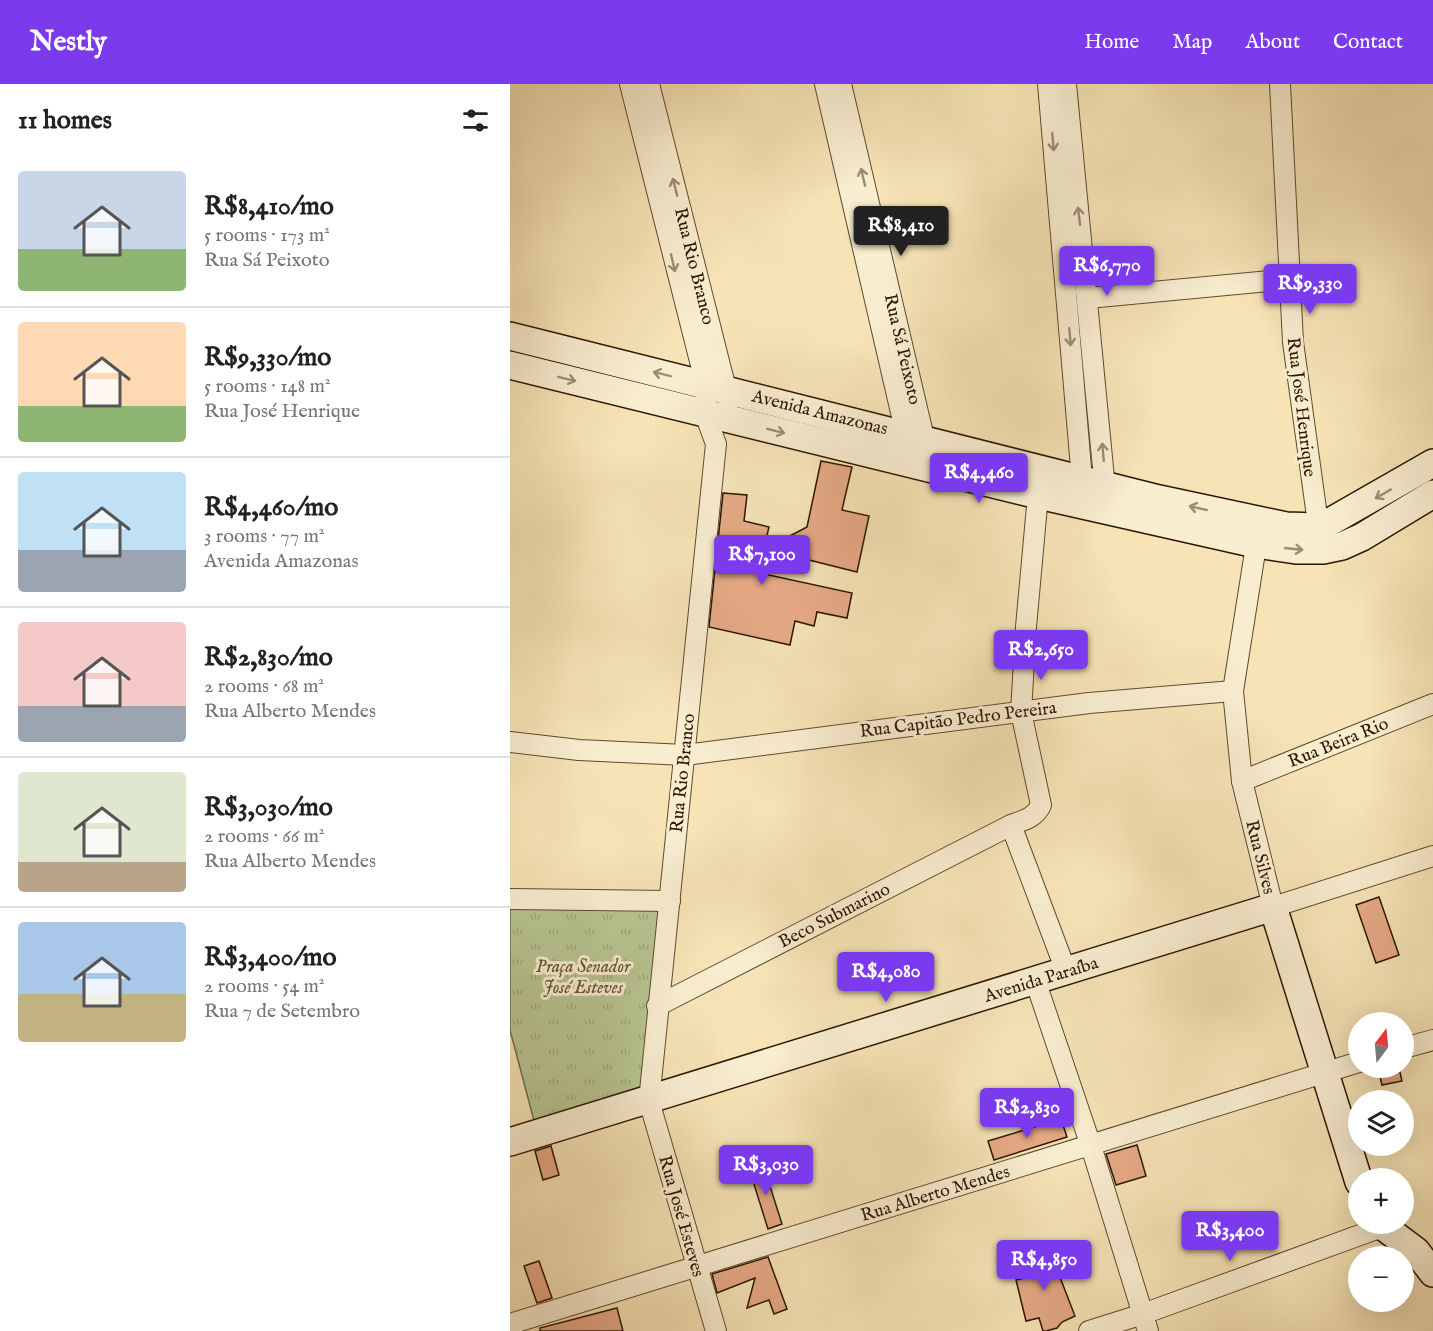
<!DOCTYPE html>
<html lang="en">
<head>
<meta charset="utf-8">
<style>
	:root { --surface:#fff; --page:#f6f6f6; --text:#222; --muted:#767676; --line:#e0e0e0; --accent:#7c3aed }
	body { margin:0; font-family:"IM FELL English",serif; background:var(--page); color:var(--text); height:100vh; display:flex; flex-direction:column; font-size:22px; white-space:nowrap }
	* { box-sizing:border-box; margin:0 }
	p { font-size:20px; color:var(--muted) }
	.icon { flex:none; width:33px; height:33px; fill:none; stroke:currentColor; stroke-width:2; stroke-linecap:round; stroke-linejoin:round }
	.map { position:relative; flex:1; overflow:hidden }
	.drawer { display:flex; flex-direction:column; background:var(--surface); width:510px }
	.drawer>* { flex:none }
	.needle { width:39px; rotate:16deg }
	.controls { position:absolute; left:838px; top:928px; display:grid; gap:12px }
	.controls a { display:grid; place-items:center; width:66px; height:66px; border-radius:50%; background:var(--surface); box-shadow:0 6px 24px #0002; font-size:30px }
	.price { position:absolute; translate:-50% -51px; padding:0 14px; border-radius:6px; background:var(--accent); color:#fff; font-size:20px; line-height:39px; filter:drop-shadow(0 2px 3px #0008) }
	.price::after { content:''; position:absolute; left:50%; top:36px; width:18px; height:14px; margin-left:-9px; background:inherit; clip-path:polygon(0 0,100% 0,50% 100%) }
	.price.on { background:#222; color:#fff }
	ul { padding:0; list-style:none }
	li { display:flex; align-items:center; gap:18px; height:150px; padding:0 18px }
	li+li { border-top:2px solid var(--line) }
	li span { display:grid; place-items:center; flex:none; width:168px; height:120px; border-radius:6px; color:#555 }
	li>.icon { margin-inline-start:auto }
	span .icon { width:72px; height:72px; fill:#fffc; stroke-width:1 }
	li b { font-size:26px }
	h2 { display:flex; justify-content:space-between; align-items:center; height:72px; padding:0 18px; font-size:26px }
	header { display:flex; align-items:center; gap:36px; box-sizing:border-box; height:84px; padding:0 30px; background:var(--accent); color:#fff }
	header strong { font-size:28px }
	nav { display:flex; gap:33px; margin-inline-start:auto; font-size:21px }
	main { display:flex; flex:1; min-height:0 }
	.map>svg:first-child { display:block }
	.park { fill:url(#park-tufts); stroke:#726e49; stroke-width:1.5 }
	.building { fill:#e6a986; stroke:#2c1600; stroke-width:1.5 }
	.lines { fill:none; stroke-linecap:round; stroke-linejoin:round }
	.street-casing { stroke:#5e4a2e; stroke-width:22 }
	.secondary-casing { stroke:#2c1600; stroke-width:30 }
	.street { stroke:#f9edd0; stroke-width:20 }
	.secondary { stroke:#f9edd0; stroke-width:27 }
	.oneway { stroke:#9d8c72 }
	.labels { text-anchor:middle; stroke-width:6; stroke-linejoin:round; paint-order:stroke }
	.street-label { font-size:18px; fill:#2c1600; stroke:#f9edd0 }
	.park-label { font-size:18px; font-style:italic; fill:#5d5333; stroke:#f9edd0 }
</style>
</head>
<body>
<header>
<strong>Nestly</strong>
<nav><a>Home</a><a>Map</a><a>About</a><a>Contact</a></nav>
</header>
<main>
<section class="drawer">
<h2>11 homes<svg class="icon" aria-label="filters" viewBox="0 0 24 24"><path d="M4 7h16M4 17h16"/><circle cx="9" cy="7" r="2"/><circle cx="15" cy="17" r="2"/></svg></h2>
<ul>
<li><span style="background:linear-gradient(#c9d6e8 65%,#8fb573 0)"><svg class="icon" aria-label="home" viewBox="0 0 24 24"><path d="M3 11l9-7 9 7M6 9v11h12V9"/></svg></span><div><b>R$8,410/mo</b><p>5 rooms · 173 m²</p><p>Rua Sá Peixoto</p></div></li>
<li><span style="background:linear-gradient(#ffd9b3 70%,#8fb573 0)"><svg class="icon" aria-label="home" viewBox="0 0 24 24"><path d="M3 11l9-7 9 7M6 9v11h12V9"/></svg></span><div><b>R$9,330/mo</b><p>5 rooms · 148 m²</p><p>Rua José Henrique</p></div></li>
<li><span style="background:linear-gradient(#bfe0f5 65%,#9aa5b1 0)"><svg class="icon" aria-label="home" viewBox="0 0 24 24"><path d="M3 11l9-7 9 7M6 9v11h12V9"/></svg></span><div><b>R$4,460/mo</b><p>3 rooms · 77 m²</p><p>Avenida Amazonas</p></div></li>
<li><span style="background:linear-gradient(#f6c9c9 70%,#9aa5b1 0)"><svg class="icon" aria-label="home" viewBox="0 0 24 24"><path d="M3 11l9-7 9 7M6 9v11h12V9"/></svg></span><div><b>R$2,830/mo</b><p>2 rooms · 68 m²</p><p>Rua Alberto Mendes</p></div></li>
<li><span style="background:linear-gradient(#dfe7d0 75%,#b9a48a 0)"><svg class="icon" aria-label="home" viewBox="0 0 24 24"><path d="M3 11l9-7 9 7M6 9v11h12V9"/></svg></span><div><b>R$3,030/mo</b><p>2 rooms · 66 m²</p><p>Rua Alberto Mendes</p></div></li>
<li><span style="background:linear-gradient(#a9c7e8 60%,#c2b280 0)"><svg class="icon" aria-label="home" viewBox="0 0 24 24"><path d="M3 11l9-7 9 7M6 9v11h12V9"/></svg></span><div><b>R$3,400/mo</b><p>2 rooms · 54 m²</p><p>Rua 7 de Setembro</p></div></li>
</ul>
</section>
<div class="map">
<svg width="923" height="1247" viewBox="0 0 923 1247">
	<defs>
		<pattern id="park-tufts" width="24" height="20" patternUnits="userSpaceOnUse" patternTransform="scale(1.5)"><rect width="24" height="20" fill="#b7c592"/><path d="M3 7l-1-3M5 7V3M7 7l1-3M15 17l-1-3M17 17v-4M19 17l1-3" fill="none" stroke="#9ea87c"/></pattern>
	</defs>
	<rect width="100%" height="100%" fill="#f6e4b6"/>
	<filter id="stains"><feTurbulence type="fractalNoise" baseFrequency=".00333" numOctaves="4"/><feColorMatrix values="0 0 0 0 .2 0 0 0 0 .09 0 0 0 0 .02 0 0 0 .5 -.17"/></filter>
	<radialGradient id="worn" r=".72"><stop offset=".6" stop-color="#630" stop-opacity="0"/><stop offset="1" stop-color="#630" stop-opacity=".3"/></radialGradient>
	<path class="park" d="M0 817H154L138 1015 27 1048 0 946Z"/>
	<g class="building">
		<path d="M311 377 342 383 332 426 359 432 347 488 255 465 297 443Z"/>
		<path d="M213 409 237 411 234 437 259 443 254 464 234 460 227 484 342 509 337 534 307 528 304 542 285 537 280 561 199 543Z"/>
		<path d="M869 813 889 871 866 879 846 821Z"/>
		<path d="M868 984H889L892 997 872 1001Z"/>
		<path d="M551 1035 557 1053 484 1076 478 1057Z"/>
		<path d="M627 1061 636 1092 606 1101 596 1070Z"/>
		<path d="M41 1062 49 1091 33 1096 25 1067Z"/>
		<path d="M253 1080 272 1140 258 1145 239 1084Z"/>
		<path d="M529 1157 532 1169 546 1174 542 1185 551 1196 565 1232 552 1238 547 1244 536 1247H533L529 1234 516 1237 506 1196 519 1193 518 1188 522 1187 516 1160Z"/>
		<path d="M258 1173 277 1225 264 1230 259 1216 237 1224 245 1194 207 1209 202 1190Z"/>
		<path d="M29 1177 42 1214 27 1219 14 1182Z"/>
		<path d="M107 1224 113 1247H30V1244Z"/>
	</g>
	<g class="lines">
		<g class="street-casing">
			<g id="street">
				<path d="M120 0 196 301 195 330 206 360 139 1017 206 1247"/>
				<path d="M139 0 219 317"/>
				<path d="M315 0 396 350"/>
				<path d="M331 0 414 354"/>
				<path d="M538 0 573 407"/>
				<path d="M556 0 596 415"/>
				<path d="M770 0 783 258 810 454"/>
				<path d="M578 214 780 195"/>
				<path d="M748 449 723 607 732 697 763 823 923 772"/>
				<path d="M0 658 69 666 175 671 579 619 723 607"/>
				<path d="M732 697 923 620"/>
				<path d="M501 741 556 887"/>
				<path d="M0 815 160 817"/>
				<path d="M525 896 581 1062 638 1247"/>
				<path d="M147 922 501 741C514 736 525 734 531 721L511 628 516 543 528 411"/>
				<path d="M894 964 923 956"/>
				<path d="M0 1240 849 978"/>
				<path d="M579 1247 633 1230 872 1143"/>
			</g>
		</g>
		<g class="secondary-casing">
			<g id="secondary">
				<path d="M0 252 649 415 776 442 808 443 818 439 923 379"/>
				<path d="M0 281 528 411 746 460 786 466H813L832 462 852 453 923 410"/>
				<path d="M0 1058 763 823 849 1098"/>
				<path d="M870 1140 906 1167 923 1189"/>
			</g>
		</g>
		<use href="#street" class="street"/>
		<use href="#secondary" class="secondary"/>
	</g>
	<defs><path id="oneway-shaft" d="M-6 0H5M1.5-3L5.5 0L1.5 3" fill="none" stroke-width="1.6" stroke-linecap="round" stroke-linejoin="round" transform="scale(1.5)"/></defs>
	<g class="oneway">
		<use href="#oneway-shaft" transform="translate(543 58) rotate(85)"/>
		<use href="#oneway-shaft" transform="translate(353 93) rotate(-103)"/>
		<use href="#oneway-shaft" transform="translate(165 103) rotate(-104)"/>
		<use href="#oneway-shaft" transform="translate(569 132) rotate(-97)"/>
		<use href="#oneway-shaft" transform="translate(163 179) rotate(77)"/>
		<use href="#oneway-shaft" transform="translate(560 253) rotate(85)"/>
		<use href="#oneway-shaft" transform="translate(152 290) rotate(-166)"/>
		<use href="#oneway-shaft" transform="translate(57 295) rotate(14)"/>
		<use href="#oneway-shaft" transform="translate(266 347) rotate(14)"/>
		<use href="#oneway-shaft" transform="translate(593 368) rotate(-95)"/>
		<use href="#oneway-shaft" transform="translate(873 410) rotate(150)"/>
		<use href="#oneway-shaft" transform="translate(688 424) rotate(-167)"/>
		<use href="#oneway-shaft" transform="translate(784 465) rotate(6)"/>
	</g>
	<g class="labels">
		<g class="street-label">
			<text transform="translate(185 182) rotate(76)" y="6">Rua Rio Branco</text>
			<text transform="translate(393 265) rotate(77)" y="6">Rua Sá Peixoto</text>
			<text transform="translate(792 323) rotate(83)" y="6">Rua José Henrique</text>
			<text transform="translate(310 328) rotate(14)" y="6">Avenida Amazonas</text>
			<text transform="translate(448 635) rotate(-7)" y="6">Rua Capitão Pedro Pereira</text>
			<text transform="translate(828 658) rotate(-22)" y="6">Rua Beira Rio</text>
			<text transform="translate(172 689) rotate(-84)" y="6">Rua Rio Branco</text>
			<text transform="translate(751 773) rotate(76)" y="6">Rua Silves</text>
			<text transform="translate(324 831) rotate(-27)" y="6">Beco Submarino</text>
			<text transform="translate(531 895) rotate(-17)" y="6">Avenida Paraíba</text>
			<text transform="translate(425 1109) rotate(-17)" y="6">Rua Alberto Mendes</text>
			<text transform="translate(172 1132) rotate(74)" y="6">Rua José Esteves</text>
		</g>
		<g class="park-label">
			<text x="73" y="888">Praça Senador<tspan x="73" dy="21">José Esteves</tspan></text>
		</g>
	</g>
	<rect width="100%" height="100%" filter="url(#stains)"/>
	<rect width="100%" height="100%" fill="url(#worn)"/>
</svg>
<div class="controls">
<a><svg class="needle" viewBox="-14 -14 28 28"><path d="M0-13l5 13h-10z" fill="#e53935"/><path d="M0 13l5-13h-10z" fill="#767676"/></svg></a>
<a><svg class="icon" aria-label="layers" viewBox="0 0 24 24"><path d="M12 4l9 5-9 5-9-5zM3 14l9 5 9-5"/></svg></a>
<a>+</a>
<a>−</a>
</div>
<b class="price on" style="left:391px;top:173px">R$8,410</b>
<b class="price" style="left:597px;top:213px">R$6,770</b>
<b class="price" style="left:800px;top:231px">R$9,330</b>
<b class="price" style="left:469px;top:420px">R$4,460</b>
<b class="price" style="left:252px;top:502px">R$7,100</b>
<b class="price" style="left:531px;top:597px">R$2,650</b>
<b class="price" style="left:376px;top:919px">R$4,080</b>
<b class="price" style="left:517px;top:1055px">R$2,830</b>
<b class="price" style="left:256px;top:1112px">R$3,030</b>
<b class="price" style="left:720px;top:1178px">R$3,400</b>
<b class="price" style="left:534px;top:1207px">R$4,850</b>
</div>
</main>
</body>
</html>
